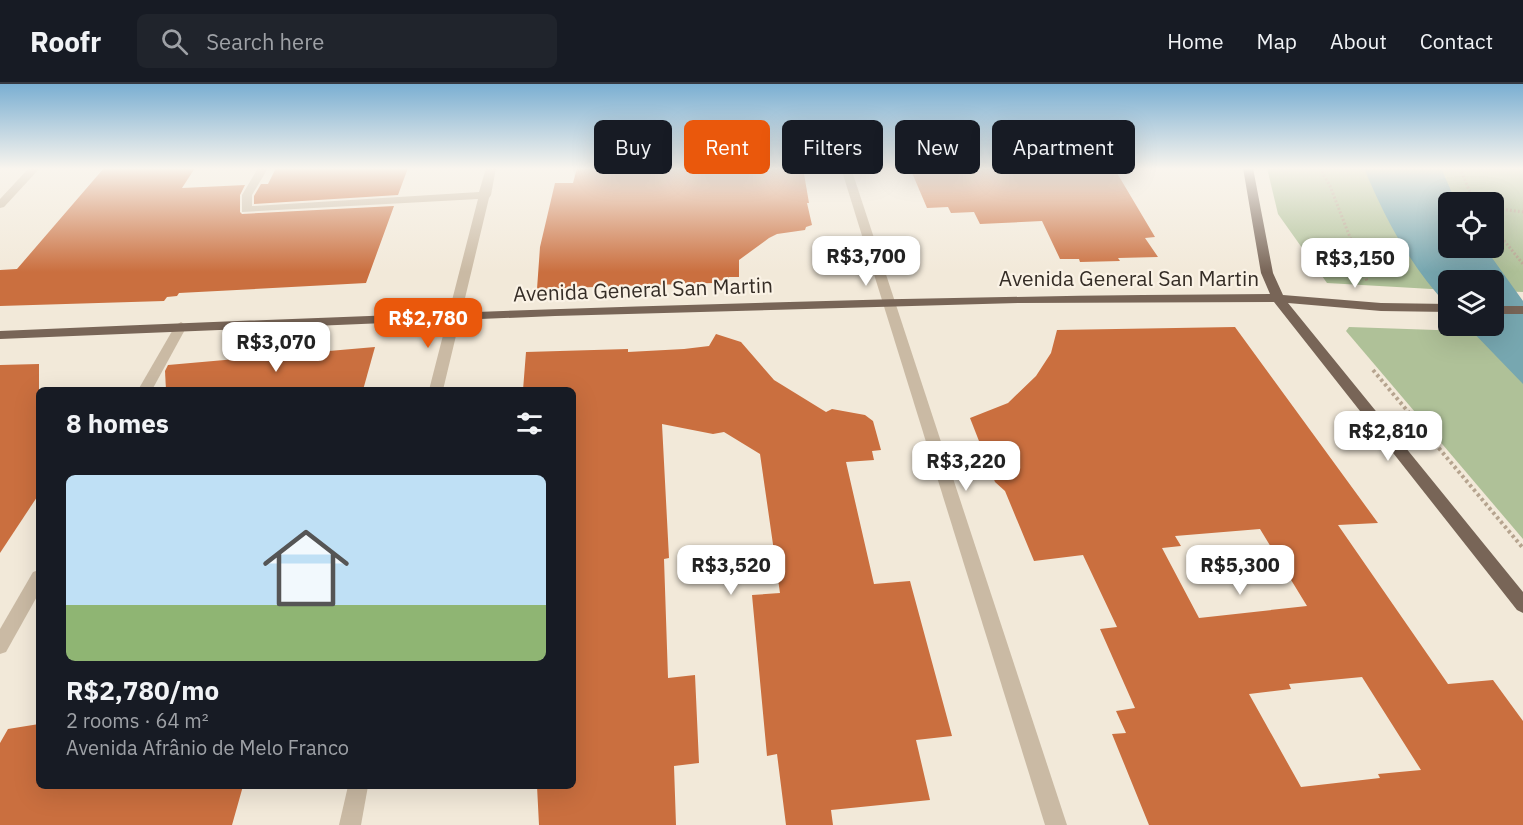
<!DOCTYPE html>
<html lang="en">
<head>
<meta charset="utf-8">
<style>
	:root { --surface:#171b24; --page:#20242c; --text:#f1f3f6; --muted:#9ea1a6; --line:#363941; --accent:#ea580c }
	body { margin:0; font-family:"IBM Plex Sans",sans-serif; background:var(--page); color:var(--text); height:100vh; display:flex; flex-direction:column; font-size:22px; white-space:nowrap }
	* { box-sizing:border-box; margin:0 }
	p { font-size:20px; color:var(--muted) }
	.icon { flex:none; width:33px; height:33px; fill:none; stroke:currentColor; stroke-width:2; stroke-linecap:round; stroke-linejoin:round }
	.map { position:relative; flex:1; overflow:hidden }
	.drawer { position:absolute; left:36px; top:303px; width:540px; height:402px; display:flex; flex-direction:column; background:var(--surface); border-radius:9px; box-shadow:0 6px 24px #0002 }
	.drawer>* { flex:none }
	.guide { position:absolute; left:594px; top:36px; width:570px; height:54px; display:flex; gap:12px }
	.buttons { position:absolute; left:1438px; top:108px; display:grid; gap:12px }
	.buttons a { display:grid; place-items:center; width:66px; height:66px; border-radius:9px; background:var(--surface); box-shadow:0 6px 24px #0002; font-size:30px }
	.price { position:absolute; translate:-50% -51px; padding:0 14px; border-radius:12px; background:#fff; color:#222; font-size:20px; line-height:39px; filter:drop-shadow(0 2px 3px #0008) }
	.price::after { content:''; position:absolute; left:50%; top:36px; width:18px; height:14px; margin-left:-9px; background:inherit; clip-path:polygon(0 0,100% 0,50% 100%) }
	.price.on { background:var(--accent); color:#fff }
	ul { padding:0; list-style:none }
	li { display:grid; align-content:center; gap:12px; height:318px; padding:0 30px }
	li span { display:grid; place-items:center; height:186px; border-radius:9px; color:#555 }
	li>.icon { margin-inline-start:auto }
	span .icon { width:108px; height:108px; fill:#fffc; stroke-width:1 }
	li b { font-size:26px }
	h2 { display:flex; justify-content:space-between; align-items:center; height:72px; padding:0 30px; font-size:26px }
	.chip { padding:0 21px; border-radius:9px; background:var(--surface); box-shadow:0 6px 24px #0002; font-size:21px; line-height:54px }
	.chip.on { background:var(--accent); color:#fff }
	header { display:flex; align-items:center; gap:36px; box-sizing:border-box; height:84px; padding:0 30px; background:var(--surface); border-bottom:2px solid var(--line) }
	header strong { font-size:28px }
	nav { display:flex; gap:33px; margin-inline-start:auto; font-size:21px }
	.search { width:420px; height:54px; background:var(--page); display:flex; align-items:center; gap:15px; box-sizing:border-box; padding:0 21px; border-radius:9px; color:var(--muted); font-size:22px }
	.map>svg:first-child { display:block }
	.green { fill:#afc198; fill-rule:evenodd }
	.water { fill:#77a7b0 }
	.building { fill:#ca6f3f; fill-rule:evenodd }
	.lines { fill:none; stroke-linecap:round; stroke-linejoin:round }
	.path-far1 { stroke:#b6a48f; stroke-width:3; stroke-dasharray:2 2; stroke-linecap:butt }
	.path { stroke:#b6a48f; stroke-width:4; stroke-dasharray:3 3; stroke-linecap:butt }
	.minor { fill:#cabaa4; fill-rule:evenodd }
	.major { fill:#786557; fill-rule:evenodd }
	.labels { text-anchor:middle; stroke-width:4.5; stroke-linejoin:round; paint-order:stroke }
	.street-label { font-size:21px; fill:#352d26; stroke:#faf2e5 }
</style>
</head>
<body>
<header>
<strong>Roofr</strong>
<div class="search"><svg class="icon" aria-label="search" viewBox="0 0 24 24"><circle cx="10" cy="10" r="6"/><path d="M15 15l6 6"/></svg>Search here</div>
<nav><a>Home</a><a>Map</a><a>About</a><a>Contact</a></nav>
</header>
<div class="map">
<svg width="1523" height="741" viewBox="0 0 1523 741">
	<rect width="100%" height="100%" fill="#f2e9d9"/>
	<g class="green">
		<path d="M1267 84H1523V208L1494 207V196H1449V206L1327 199 1278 130ZM1449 118H1494V164H1449Z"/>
		<path d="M1349 243 1523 249V455L1346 247Z"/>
	</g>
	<path class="water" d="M1364 84H1441L1456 118H1449V164H1485L1523 217V300L1467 242H1494V196H1449V223C1411 183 1385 135 1364 84Z"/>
	<g class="building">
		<path d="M104 84H195L182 104 245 101 240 111V128L242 130 394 122 366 199 179 209 177 212 167 213 164 217 0 222V186L17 185Z"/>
		<path d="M276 84H408L398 111 254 120V112L261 100H268Z"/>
		<path d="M577 84H803L809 119H807L812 141 806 143 805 146 777 150 769 154 739 176V193H729V196L712 197V199L537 205 540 163 555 99H573Z"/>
		<path d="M910 84H1114L1155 153 1145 154 1158 173 1118 174 1120 177 1080 178 1079 175H1060L1042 137 980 140 974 128 951 129 948 123 927 124Z"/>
		<path d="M1235 243 1378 439 1338 441 1448 600 1493 596 1523 637V741H1149L1112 650 1126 649 1116 627 1135 624 1100 545 1117 543 1083 471 1034 477 1005 407 995 398 970 334 1008 319 1036 292 1051 269 1057 246ZM1260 445 1307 522 1199 534 1162 464 1181 462 1175 452ZM1362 593 1421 686 1378 690 1380 694 1301 703 1249 610 1291 605 1289 600Z"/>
		<path d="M716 250 741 258 774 296 826 328 832 325 865 331 873 337 881 366 872 367 874 376 846 378 874 500 910 497 952 652 916 656 930 716 831 726 833 741H786L777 670 767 672 752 511 780 509 760 370 724 348 713 350 662 340 669 474 664 475 668 594 695 591 699 679 674 682 676 741H539L537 702H573V306H523L526 268 628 265V268L684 265 709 262Z"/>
		<path d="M375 263 363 306H166L165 287 168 281Z"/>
		<path d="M39 280V410L0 469V281Z"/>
		<path d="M39 640V702H243L232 741H0V659L8 645Z"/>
	</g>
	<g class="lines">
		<g class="path-far1">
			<path d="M1320 84 1330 102 1367 197"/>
			<path d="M1460 84 1474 118"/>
			<path d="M1494 124 1523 128"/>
			<path d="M1494 144 1523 180"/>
		</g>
		<path class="path" d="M1373 286 1523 464"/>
		<g class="minor">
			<path d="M29 84H40L4 123 0 124V115Z"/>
			<path d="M258 84H268L252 111V122L479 108 486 84H496L491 111 489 114 443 306H429L478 115 242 128V111Z"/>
			<path d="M841 84H851L1067 741H1045Z"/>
			<path d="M181 238 187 242 152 306H138L175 242Z"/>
			<path d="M39 486V509L6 568 0 570V545L33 488Z"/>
			<path d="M348 702H368L361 741H339Z"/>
		</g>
		<g class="major">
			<path d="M1243 84H1253L1273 189 1283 211 1381 219 1449 220V228L1381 227 1288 219 1523 508V529L1517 526 1274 218 1019 219 555 232 0 255V247C423 229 846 212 1270 210L1261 189Z"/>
			<rect x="1494" y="222" width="29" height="8"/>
		</g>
	</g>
	<linearGradient id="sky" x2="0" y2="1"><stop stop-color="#7bafd2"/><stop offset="0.45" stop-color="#f9f5ee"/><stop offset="1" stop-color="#f9f5ee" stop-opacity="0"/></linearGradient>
	<rect width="1523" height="188" fill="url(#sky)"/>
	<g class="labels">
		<g class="street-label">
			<text x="1129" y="202">Avenida General San Martin</text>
			<text transform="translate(643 206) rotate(-2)" y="7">Avenida General San Martin</text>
		</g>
	</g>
</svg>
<div class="buttons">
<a><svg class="icon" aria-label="locate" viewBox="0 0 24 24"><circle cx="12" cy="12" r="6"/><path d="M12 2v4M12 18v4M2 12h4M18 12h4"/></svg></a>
<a><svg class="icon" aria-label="layers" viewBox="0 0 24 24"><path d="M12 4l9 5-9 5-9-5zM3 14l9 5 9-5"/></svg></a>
</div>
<b class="price" style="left:866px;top:203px">R$3,700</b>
<b class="price" style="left:1355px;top:205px">R$3,150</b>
<b class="price on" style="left:428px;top:265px">R$2,780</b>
<b class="price" style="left:276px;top:289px">R$3,070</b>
<b class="price" style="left:1388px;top:378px">R$2,810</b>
<b class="price" style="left:966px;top:408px">R$3,220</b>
<b class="price" style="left:731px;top:512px">R$3,520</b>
<b class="price" style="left:1240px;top:512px">R$5,300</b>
<div class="guide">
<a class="chip">Buy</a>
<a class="chip on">Rent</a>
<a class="chip">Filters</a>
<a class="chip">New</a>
<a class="chip">Apartment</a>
</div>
<section class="drawer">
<h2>8 homes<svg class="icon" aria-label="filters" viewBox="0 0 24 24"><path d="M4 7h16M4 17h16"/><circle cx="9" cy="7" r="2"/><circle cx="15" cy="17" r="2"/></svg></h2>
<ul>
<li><span style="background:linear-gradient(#bfe0f5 70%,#8fb573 0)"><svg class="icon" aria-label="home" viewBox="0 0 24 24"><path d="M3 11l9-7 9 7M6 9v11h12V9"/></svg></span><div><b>R$2,780/mo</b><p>2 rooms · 64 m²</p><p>Avenida Afrânio de Melo Franco</p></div></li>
</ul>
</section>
</div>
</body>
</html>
